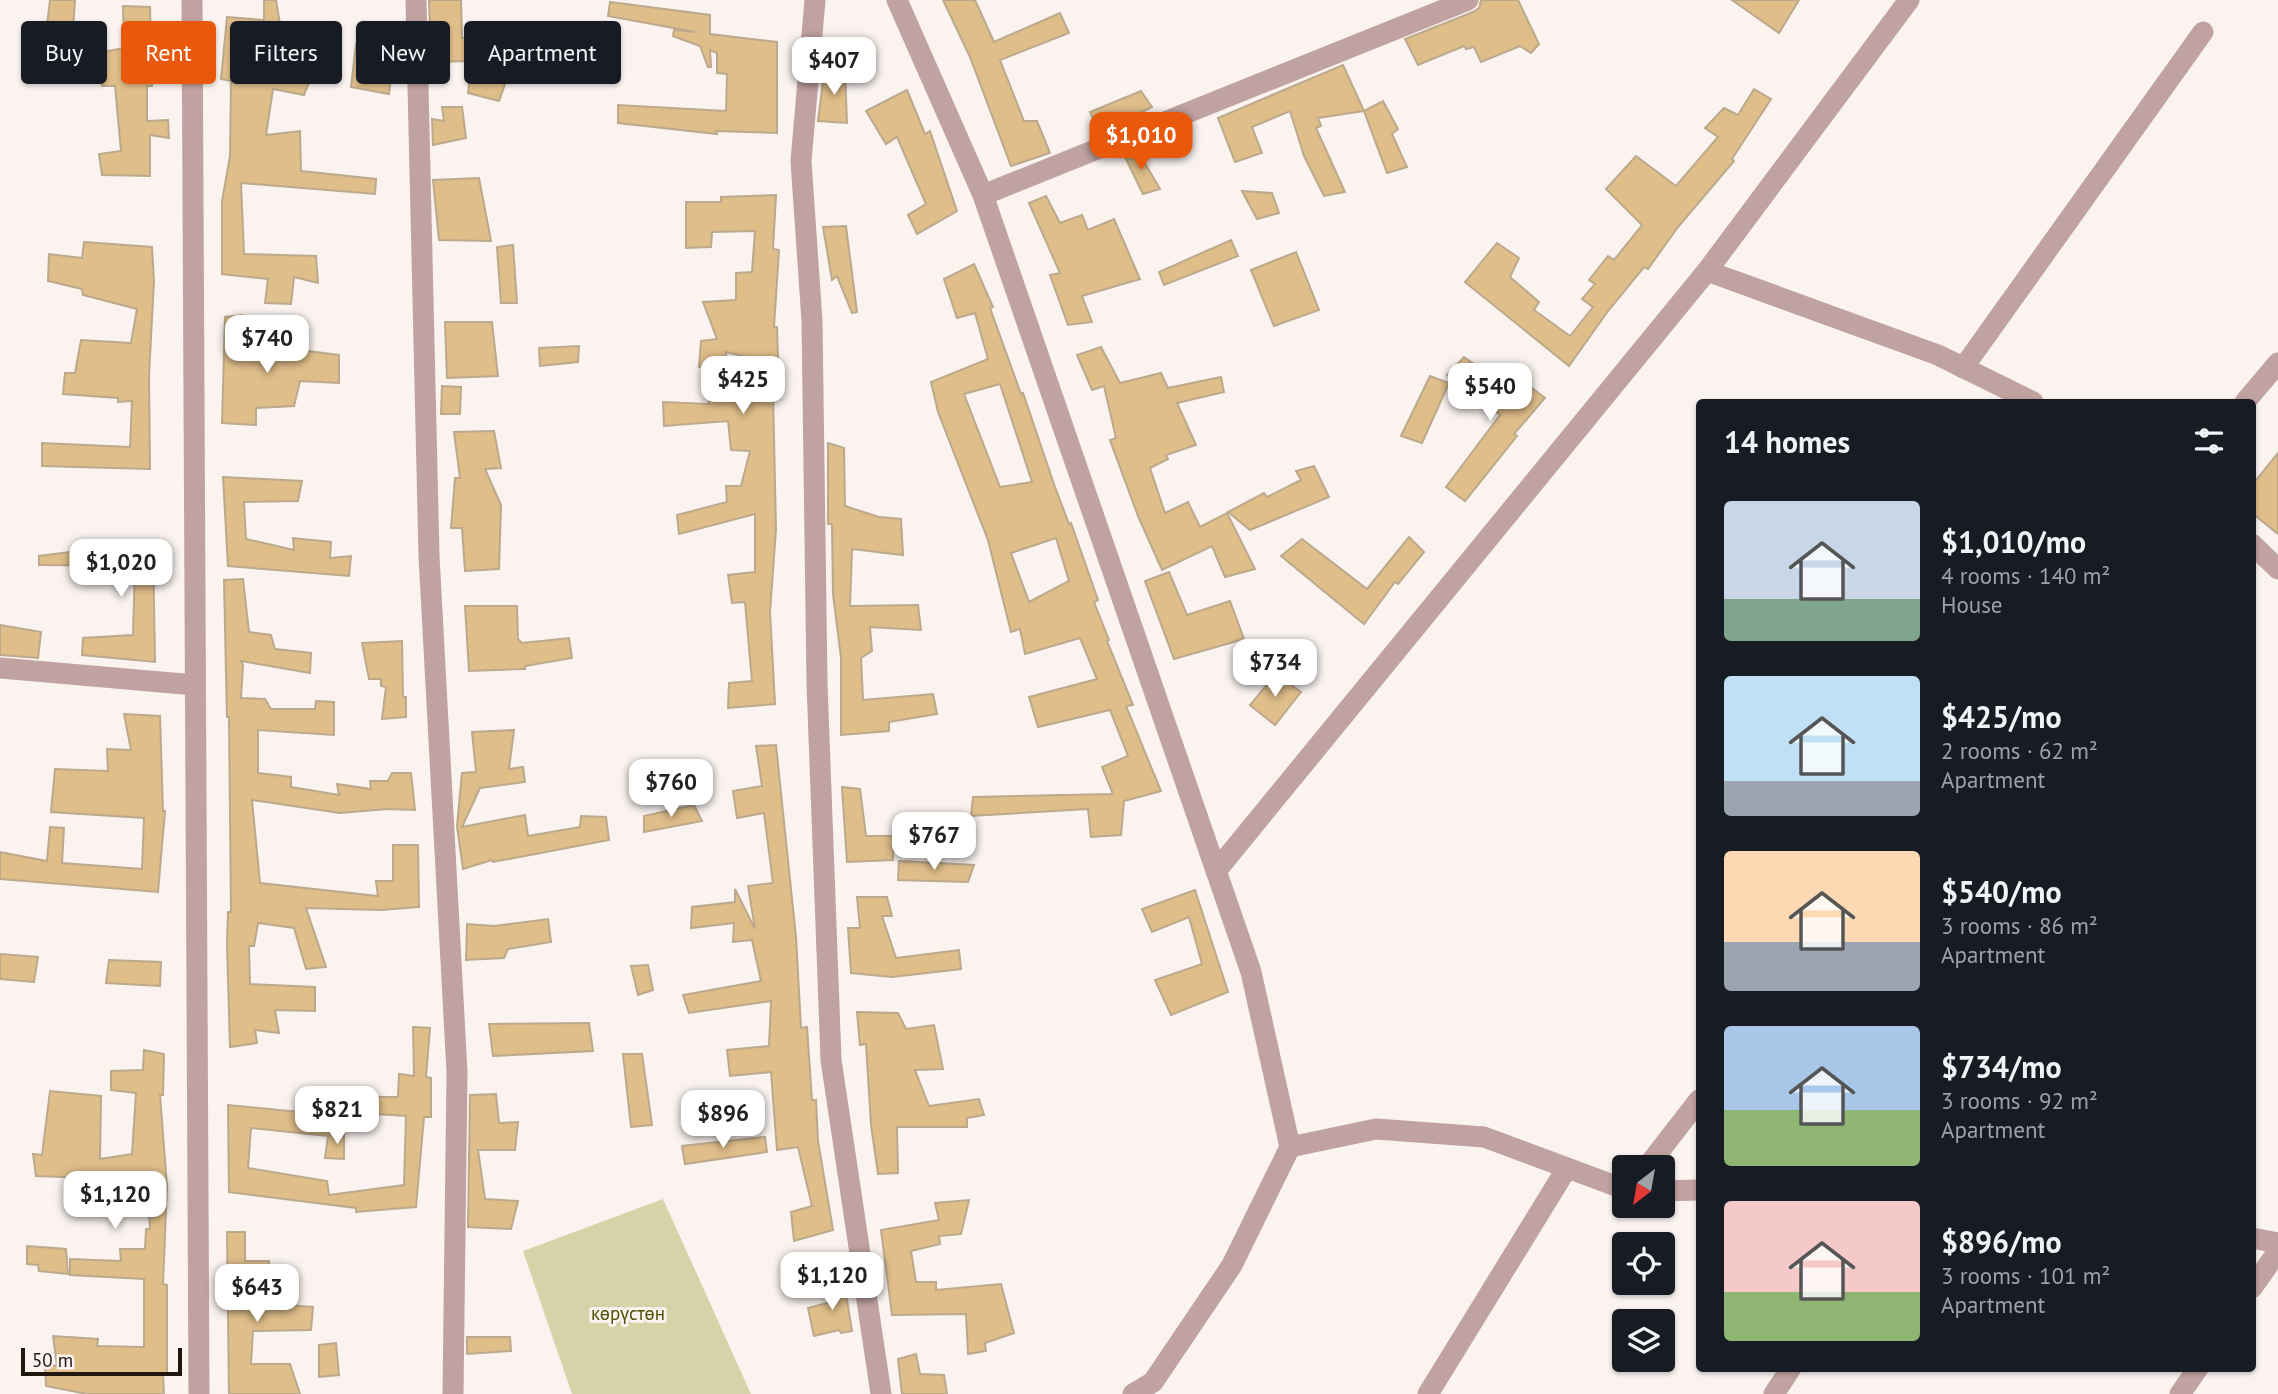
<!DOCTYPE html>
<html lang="en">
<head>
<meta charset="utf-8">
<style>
	:root { --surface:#171b24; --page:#20242c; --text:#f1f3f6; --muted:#9ea1a6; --accent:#ea580c }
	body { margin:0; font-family:"PT Sans",sans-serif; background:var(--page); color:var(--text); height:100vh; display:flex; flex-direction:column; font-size:26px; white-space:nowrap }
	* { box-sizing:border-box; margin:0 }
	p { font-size:23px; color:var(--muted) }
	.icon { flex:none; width:38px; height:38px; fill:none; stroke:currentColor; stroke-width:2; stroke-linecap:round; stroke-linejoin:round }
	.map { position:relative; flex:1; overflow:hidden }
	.details { position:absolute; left:1696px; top:399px; width:560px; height:973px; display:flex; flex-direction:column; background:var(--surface); border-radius:7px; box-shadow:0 2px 5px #0004 }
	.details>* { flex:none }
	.guide { position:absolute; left:21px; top:21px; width:665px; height:63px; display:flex; gap:14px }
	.needle { width:46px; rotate:211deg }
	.controls { position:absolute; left:1612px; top:1155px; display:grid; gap:14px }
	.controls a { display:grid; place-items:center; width:63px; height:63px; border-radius:7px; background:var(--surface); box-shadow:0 2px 5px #0004; font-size:35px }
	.scale { position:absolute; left:21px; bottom:18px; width:161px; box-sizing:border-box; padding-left:7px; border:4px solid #22160f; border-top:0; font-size:19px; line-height:24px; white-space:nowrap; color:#22160f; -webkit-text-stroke:5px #faf3f0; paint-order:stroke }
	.price { position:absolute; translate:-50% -60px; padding:0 16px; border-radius:14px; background:#fff; color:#222; font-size:23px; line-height:46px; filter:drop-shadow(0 2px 4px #0008) }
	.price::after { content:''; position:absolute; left:50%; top:42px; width:21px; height:16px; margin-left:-10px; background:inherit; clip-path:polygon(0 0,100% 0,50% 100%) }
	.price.active { background:var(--accent); color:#fff }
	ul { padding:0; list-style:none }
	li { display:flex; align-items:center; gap:21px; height:175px; padding:0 28px }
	li span { display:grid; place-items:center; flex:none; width:196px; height:140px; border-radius:7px; color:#555 }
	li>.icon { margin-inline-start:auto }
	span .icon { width:84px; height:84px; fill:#fffc; stroke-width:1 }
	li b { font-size:30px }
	h2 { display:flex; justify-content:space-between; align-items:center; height:84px; padding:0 28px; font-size:30px }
	.pill { padding:0 24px; border-radius:7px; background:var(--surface); box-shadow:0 2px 5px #0004; font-size:24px; line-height:63px }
	.pill.active { background:var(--accent); color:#fff }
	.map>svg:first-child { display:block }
	.green { fill:#d5d4a9 }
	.building { fill:#e0be8a; stroke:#bca98c; stroke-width:2; fill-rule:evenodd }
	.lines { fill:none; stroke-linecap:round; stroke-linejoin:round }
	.minor { stroke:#c0a2a1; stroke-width:21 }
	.labels { text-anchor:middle; stroke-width:6; stroke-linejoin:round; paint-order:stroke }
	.park-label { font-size:19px; fill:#535006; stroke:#faf3f0 }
</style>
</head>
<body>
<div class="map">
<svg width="2278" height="1394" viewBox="0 0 2278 1394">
	<rect width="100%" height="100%" fill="#faf3f0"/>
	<path class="green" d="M663 1199 751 1394H572L523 1251Z"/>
	<g class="building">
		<path d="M50 0H75L73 29 47 25Z"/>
		<path d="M264 0H276L281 30H285L290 66 313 72 304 95 273 89 266 135 300 131 301 171 376 179 375 194 241 183 244 254 316 256 318 283 294 277 291 304 265 303 268 279 222 274V201L230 156 231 81 221 79 227 17 264 20Z"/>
		<path d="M429 0H461L462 38 489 37 484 59 513 62 499 101 468 93 472 61 431 62Z"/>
		<path d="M943 0H975L994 42 1060 13 1069 33 1000 60 1024 121H1037L1050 153 1011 166 970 57Z"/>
		<path d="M1481 0H1518L1539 44 1531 53 1520 46 1481 62 1474 47 1466 49 1464 46 1418 65 1405 39 1473 12 1479 8Z"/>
		<path d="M1732 0H1799L1779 33Z"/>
		<path d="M610 2 710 15V34L777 42V133L716 131 717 134 618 123V105L726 111 727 74 717 73V53L710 50 711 67H708L700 46 673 36 674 30 695 32 608 16Z"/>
		<path d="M123 6 150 7 152 86H147V121L168 120 169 138 150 135V176L102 175 99 154 121 151 115 86H102V52L124 48Z"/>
		<path d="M356 44 394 49 389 94 351 87Z"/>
		<path d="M1343 65 1364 111 1318 118 1321 126 1316 128 1345 192 1324 196 1304 156 1290 111 1252 127 1262 153 1235 162 1218 118Z"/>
		<path d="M825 66 845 70 847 123 818 121Z"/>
		<path d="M1754 89 1771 99 1732 159 1734 161 1678 227 1648 269 1644 267 1608 311 1569 366 1465 282 1497 243 1519 258 1510 277 1539 302 1534 310 1570 336 1593 307 1582 299 1595 284 1589 280 1608 256 1614 260 1642 225 1606 189 1636 156 1676 186 1718 137 1705 128 1724 108 1738 115Z"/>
		<path d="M907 90 925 134 930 131 957 211 917 234 908 215 926 204 897 137 886 144 866 111Z"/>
		<path d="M1141 91 1152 107 1100 132 1090 112Z"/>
		<path d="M1383 101 1398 129 1392 134 1407 167 1387 173 1364 111Z"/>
		<path d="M442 107H462L466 138 433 145 432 119 444 121Z"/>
		<path d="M1136 148 1160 189 1143 194 1123 153Z"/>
		<path d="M479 178 491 241 439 240 433 180Z"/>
		<path d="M1242 191 1272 193 1279 213 1257 219Z"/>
		<path d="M776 195 773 249 779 250 774 327H777L779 388H761L764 361 726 352 729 393H773L776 529 770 612 775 704 728 708 729 683 752 681 745 602 732 603 728 575 755 572V514L679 534 677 515 727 502 726 486H741L750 451 731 450 728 421 664 426 663 402 709 404V366L699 367 701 341 717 339 703 302 736 300V273L752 272 755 231 712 232 711 247 686 248V202H721V197Z"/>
		<path d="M1046 196 1060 223 1082 215 1088 230 1114 219 1140 279 1082 296 1092 322 1068 325 1050 275 1060 273 1029 203Z"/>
		<path d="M846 226 857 312 852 313 837 276 832 280 823 227Z"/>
		<path d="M1231 240 1238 256 1164 285 1159 272Z"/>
		<path d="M84 242 152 247 154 281 149 376 150 469 42 466V443L130 447 132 401 118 402V398L63 394 65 373H75L81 340 131 343 137 309 83 295 82 289 48 281 49 254 82 258Z"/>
		<path d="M513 245 517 303H501L497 247Z"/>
		<path d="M1296 252 1319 310 1274 326 1251 270Z"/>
		<path d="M974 264 993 307 990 308 1021 394 1023 393 1055 487 1069 524 1071 523 1098 600 1094 602 1109 640 1107 641 1133 705 1126 706 1161 791 1124 801 1121 835 1091 837 1088 809 971 816 973 797 1113 794 1102 767 1128 756 1110 710 1038 727 1029 697 1097 679 1080 638 1025 654 1020 629 1011 632 988 540 938 412 931 382 988 359 975 313 957 318 944 279ZM1000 384 1032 482 1000 487 964 394ZM1056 538 1069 581 1029 602 1011 553Z"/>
		<path d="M242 315 244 349 275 347 339 355V383L300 381 294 406 256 408V425L222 423 225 317Z"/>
		<path d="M445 322H492L498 376 447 378Z"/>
		<path d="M579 346 578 362 540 366 539 348Z"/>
		<path d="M1101 347 1120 383 1161 373 1168 388 1221 377 1224 392 1177 403 1196 445 1166 455 1168 459 1150 468 1165 513 1188 502 1200 527 1227 513 1255 569 1225 577 1212 546 1162 570 1138 516 1110 440 1116 438 1104 386 1092 390 1077 355Z"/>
		<path d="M1464 357 1519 395 1528 385 1545 398 1514 434 1517 436 1465 501 1446 487 1500 415 1447 375Z"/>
		<path d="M1430 376 1449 383 1422 443 1401 436Z"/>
		<path d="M442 386 461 387 460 414H441Z"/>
		<path d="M494 431 501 468 485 469 501 505 499 569 465 571 462 528H451L455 478H460L454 432Z"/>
		<path d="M828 443 844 448 845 506 879 517 901 519 903 555 852 549 850 606 918 605 921 630 870 627 872 651 861 658 863 700 933 694 937 714 889 722V731L841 735V658L833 594 832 524H828Z"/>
		<path d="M2278 453V534L2252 513V485Z"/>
		<path d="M1314 466 1329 497 1250 530 1228 512 1264 493 1267 497 1301 480 1296 471Z"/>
		<path d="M223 477 302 481 298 501 244 502 246 539 294 550 293 538 331 542 330 558 351 556 349 576 228 566Z"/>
		<path d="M1409 537 1424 552 1398 584 1395 582 1364 624 1281 556 1302 539 1367 589Z"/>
		<path d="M109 544H153L155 662 82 655 83 638 133 635 135 566 39 565V556L110 547Z"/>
		<path d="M1169 572 1187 615 1230 601 1244 639 1174 659 1145 581Z"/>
		<path d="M243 579 249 632 271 635 275 649 311 653 310 673 241 661 243 665 241 698 265 699 271 709H315L316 701 334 702V735L258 730V773L291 777V787L339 795 337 784 371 789 370 781H388L392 773H411L415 810 387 809 340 813 252 800 260 883 378 896 376 881H393V845H418L419 907 380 910 306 908 326 967 306 969 294 928 258 923 254 946H249L250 984 315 987V1011L275 1010 279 1033 255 1030 257 1043 230 1047 227 944 228 912H231L229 717H227L224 580Z"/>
		<path d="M465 606H517L518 639 522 643 569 638 572 658 525 666V669L469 671Z"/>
		<path d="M0 625 41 632 38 658 0 655Z"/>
		<path d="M402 641 403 697H406V717L382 719 386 687 381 686V679H369L362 643Z"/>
		<path d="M1276 674 1301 692 1275 725 1250 705Z"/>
		<path d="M124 714 160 716 163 811H165L158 892 0 879V852L47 861 50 827 64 828 62 863 142 869 144 818 51 812 55 769 108 771 107 749 131 750Z"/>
		<path d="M514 730 509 769 523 767 525 782 480 788 462 827 525 815 528 836 580 827 581 816 606 817 609 840 493 862 492 860 463 869 457 826 462 773 476 772 472 732Z"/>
		<path d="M776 745 796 937 801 1028 807 1027 812 1100H816L818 1141 833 1230 794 1241 791 1212 812 1206 798 1147 777 1150 771 1072 730 1076 727 1050 769 1046 771 1001 689 1013 683 995 761 981 752 940 733 942 734 923 691 928 692 907 735 902V889L755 929 748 886 773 883 764 813 737 818 733 791 762 786 756 746Z"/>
		<path d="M842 787 860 789 866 836H894L893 860 847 862Z"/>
		<path d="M694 805 702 821 644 832V816Z"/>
		<path d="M899 861 974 865 968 882 898 880Z"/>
		<path d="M1195 890 1228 992 1171 1015 1155 980 1202 964 1189 917 1152 932 1142 909Z"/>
		<path d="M857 897H887L892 916H882L896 958 959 950 961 969 892 977 851 973 848 928H860Z"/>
		<path d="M548 919 551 942 508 949 504 958 466 960 467 924 494 926Z"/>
		<path d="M0 954 38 957 34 982 0 979Z"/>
		<path d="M109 960 161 962 160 986 106 983Z"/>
		<path d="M648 965 653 990 638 995 631 966Z"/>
		<path d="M857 1012 898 1013 906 1029 934 1025 943 1069 915 1070 929 1106 979 1099 984 1115 967 1118V1127H897L898 1173 878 1174 871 1125 866 1044 860 1045Z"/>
		<path d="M589 1023 593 1051 493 1056 489 1024Z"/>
		<path d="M413 1027 430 1028 426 1077 431 1078V1117H424L416 1207 356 1212V1208L229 1192 228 1105 310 1113 315 1097H398L399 1074 414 1076ZM344 1112 406 1116 404 1185 329 1195 327 1181 248 1168 251 1128 328 1136 325 1158 344 1159Z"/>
		<path d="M144 1050 164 1054 163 1095H160L167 1186 163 1284 167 1285V1374H163L164 1394H87L46 1386 45 1364 57 1366 53 1336 98 1339 97 1346 144 1347V1279L70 1275V1259L121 1261 120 1249H145L146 1229H150L147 1180 36 1176 33 1154 42 1155 50 1091 101 1096 100 1159 132 1154 136 1093 111 1090V1071L143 1070Z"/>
		<path d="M623 1054H642L652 1125 631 1127Z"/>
		<path d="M496 1094 499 1123 518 1122 515 1150H478L485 1199 518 1201 511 1229 468 1227 470 1095Z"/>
		<path d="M765 1137 767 1152 685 1164 682 1146Z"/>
		<path d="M969 1200 961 1234 939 1236 940 1244 911 1251 916 1282H936V1290L1001 1284 1014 1333 985 1343 986 1351 968 1354 966 1314 892 1315 881 1230 939 1220 935 1203Z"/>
		<path d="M227 1232H245V1261H269V1304L313 1307 311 1330 253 1331 251 1364H290L300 1394H229Z"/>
		<path d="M27 1246 66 1249 68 1274 39 1271 38 1265 27 1264Z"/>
		<path d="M844 1282 852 1331 841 1333 839 1330 814 1336 808 1308 831 1302 826 1284Z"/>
		<path d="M467 1337H510L511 1351 467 1354Z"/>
		<path d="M336 1343 339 1375 319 1377V1345Z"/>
		<path d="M916 1354 920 1374 944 1375 947 1394H902L898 1359Z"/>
	</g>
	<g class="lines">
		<g class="minor">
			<path d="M192 0 199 1394"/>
			<path d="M416 0 429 556 457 1072 453 1394"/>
			<path d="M815 0 801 161 812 321 817 683 831 1060 881 1394"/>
			<path d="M897 0 983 195 1251 972 1290 1147"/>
			<path d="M983 195 1468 0"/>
			<path d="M1707 271 1938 355 2033 402"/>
			<path d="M1963 368 2203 32"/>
			<path d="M2245 402 2278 363"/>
			<path d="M2252 544 2278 569"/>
			<path d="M0 668 195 685"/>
			<path d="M1216 871 1707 271 1909 0"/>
			<path d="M1647 1167 1699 1100"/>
			<path d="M1662 1191 1699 1190"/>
			<path d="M2252 1238 2278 1243"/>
			<path d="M2252 1288 2278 1251"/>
			<path d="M1133 1394 1153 1382 1232 1265 1290 1147 1376 1129 1484 1137 1624 1189"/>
			<path d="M1428 1394 1567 1168"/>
			<path d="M1774 1394 1791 1368"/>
			<path d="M2180 1394 2198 1368"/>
		</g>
	</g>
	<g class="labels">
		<g class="park-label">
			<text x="628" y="1320">көрүстөн</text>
		</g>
	</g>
</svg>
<div class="controls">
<a><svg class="needle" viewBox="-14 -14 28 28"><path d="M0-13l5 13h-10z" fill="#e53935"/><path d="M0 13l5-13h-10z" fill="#9ea1a6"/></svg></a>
<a><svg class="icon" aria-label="locate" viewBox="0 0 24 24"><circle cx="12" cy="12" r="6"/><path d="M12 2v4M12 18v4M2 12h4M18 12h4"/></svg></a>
<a><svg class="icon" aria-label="layers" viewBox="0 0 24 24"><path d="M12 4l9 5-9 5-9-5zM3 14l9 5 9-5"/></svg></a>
</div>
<div class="scale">50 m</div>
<b class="price" style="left:834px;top:97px">$407</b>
<b class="price active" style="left:1141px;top:172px">$1,010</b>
<b class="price" style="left:267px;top:375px">$740</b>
<b class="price" style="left:743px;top:416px">$425</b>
<b class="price" style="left:1490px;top:423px">$540</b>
<b class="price" style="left:121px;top:599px">$1,020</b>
<b class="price" style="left:1275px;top:699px">$734</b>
<b class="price" style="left:671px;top:819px">$760</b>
<b class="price" style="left:934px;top:872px">$767</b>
<b class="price" style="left:337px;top:1146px">$821</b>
<b class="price" style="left:723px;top:1150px">$896</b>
<b class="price" style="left:115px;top:1231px">$1,120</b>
<b class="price" style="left:832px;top:1312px">$1,120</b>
<b class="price" style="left:257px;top:1324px">$643</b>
<div class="guide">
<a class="pill">Buy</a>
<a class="pill active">Rent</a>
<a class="pill">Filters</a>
<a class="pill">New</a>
<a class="pill">Apartment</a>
</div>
<section class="details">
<h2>14 homes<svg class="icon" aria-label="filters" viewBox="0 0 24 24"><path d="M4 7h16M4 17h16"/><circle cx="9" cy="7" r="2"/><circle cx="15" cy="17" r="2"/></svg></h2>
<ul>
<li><span style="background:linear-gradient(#c9d6e8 70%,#7fa58c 0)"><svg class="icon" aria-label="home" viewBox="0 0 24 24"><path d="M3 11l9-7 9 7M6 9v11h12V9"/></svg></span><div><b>$1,010/mo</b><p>4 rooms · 140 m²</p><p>House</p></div></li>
<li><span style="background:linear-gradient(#bfe0f5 75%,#9aa5b1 0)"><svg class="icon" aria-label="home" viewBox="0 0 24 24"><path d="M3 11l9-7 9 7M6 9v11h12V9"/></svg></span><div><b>$425/mo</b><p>2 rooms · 62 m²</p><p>Apartment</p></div></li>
<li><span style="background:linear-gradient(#ffd9b3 65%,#9aa5b1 0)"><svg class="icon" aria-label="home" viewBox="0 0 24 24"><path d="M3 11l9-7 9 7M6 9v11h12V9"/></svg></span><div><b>$540/mo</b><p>3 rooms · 86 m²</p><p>Apartment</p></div></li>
<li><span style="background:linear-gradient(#a9c7e8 60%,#8fb573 0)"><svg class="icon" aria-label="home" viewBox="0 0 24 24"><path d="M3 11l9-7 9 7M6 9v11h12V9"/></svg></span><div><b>$734/mo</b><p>3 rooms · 92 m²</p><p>Apartment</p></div></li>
<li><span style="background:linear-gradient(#f6c9c9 65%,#8fb573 0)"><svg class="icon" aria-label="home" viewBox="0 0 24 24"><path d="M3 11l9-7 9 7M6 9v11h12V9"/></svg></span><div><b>$896/mo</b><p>3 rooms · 101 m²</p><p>Apartment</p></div></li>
</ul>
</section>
</div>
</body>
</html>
